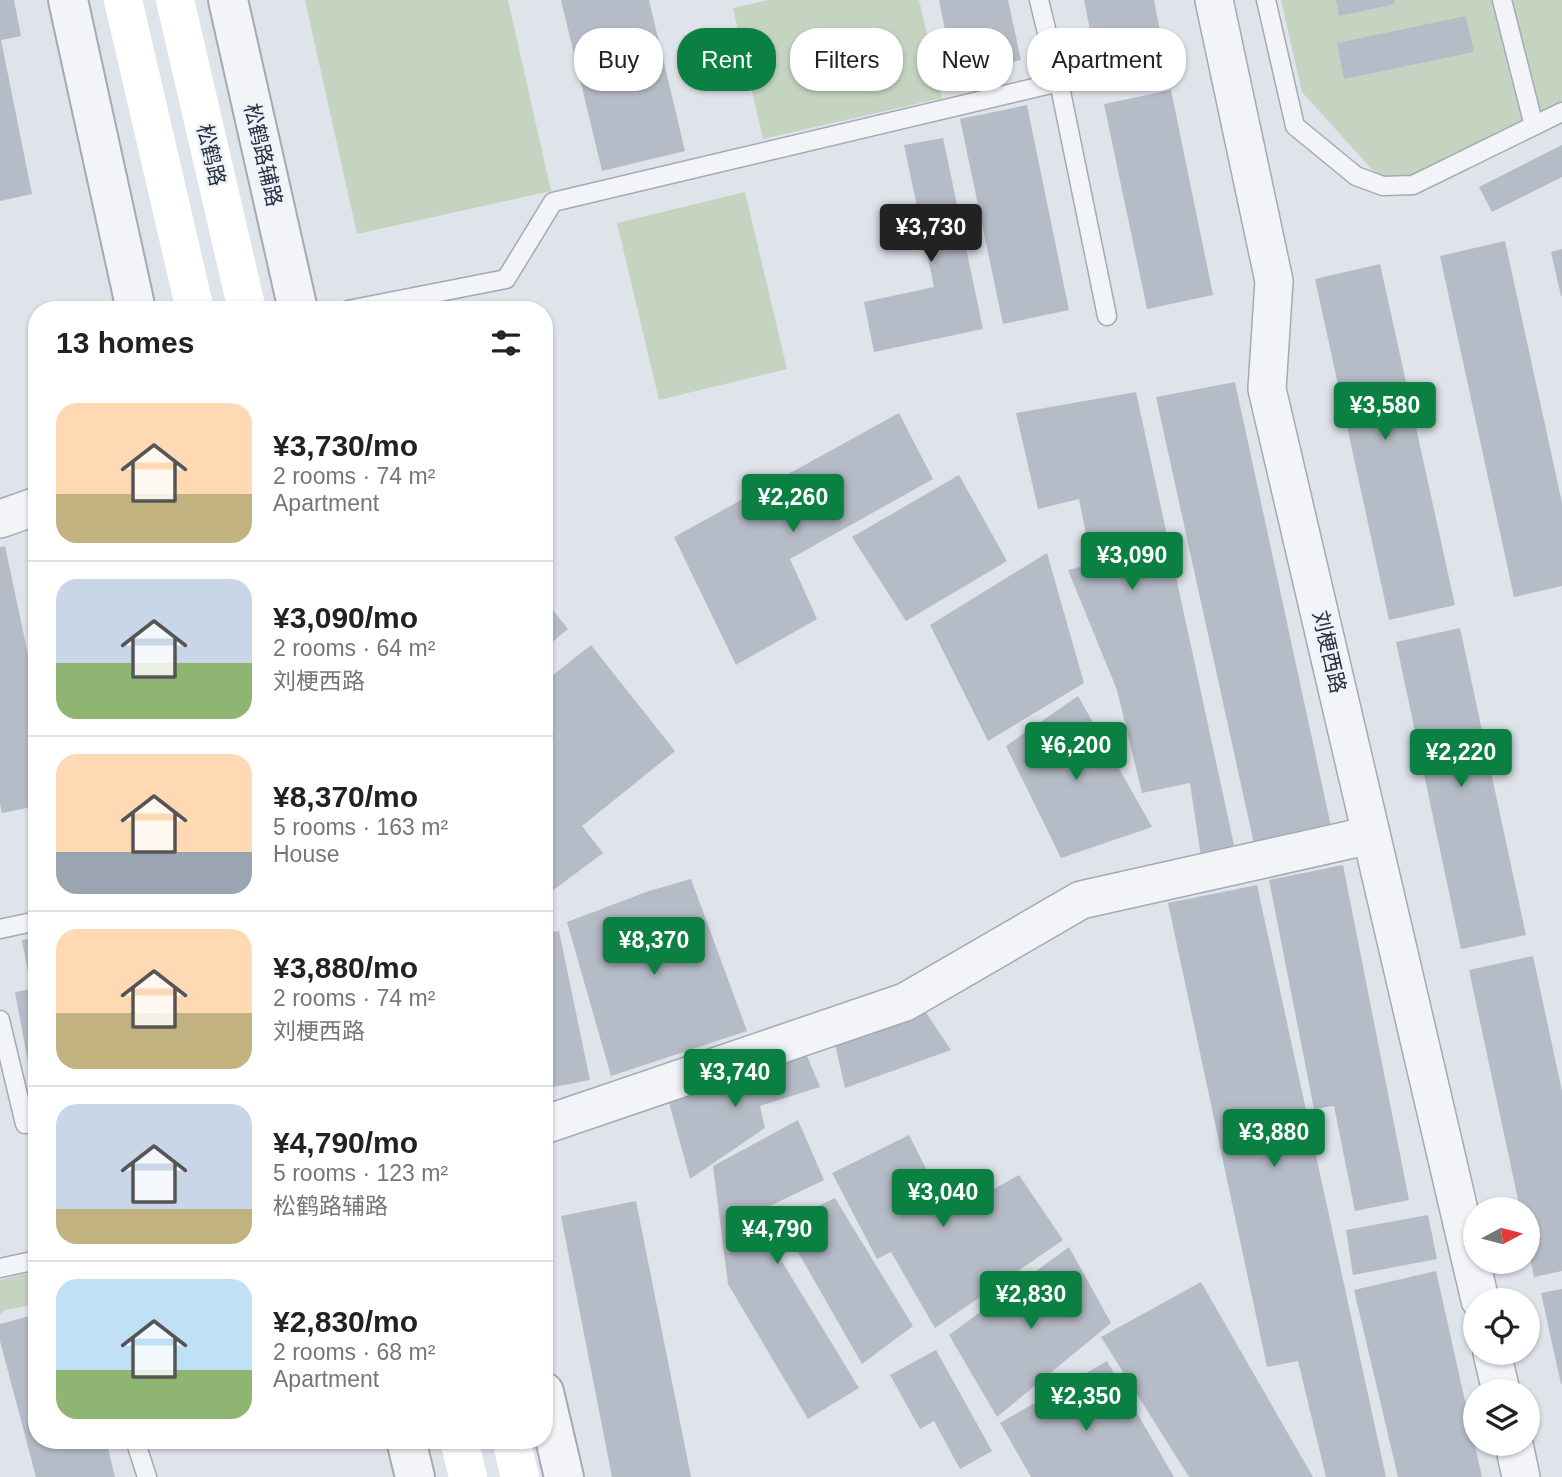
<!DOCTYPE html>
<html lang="en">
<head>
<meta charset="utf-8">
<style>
	:root { --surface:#fff; --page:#f2f2f2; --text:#222; --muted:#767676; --line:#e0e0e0; --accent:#0b8043 }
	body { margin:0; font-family:Arial,"Noto Sans SC",sans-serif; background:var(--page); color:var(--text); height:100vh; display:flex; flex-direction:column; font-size:26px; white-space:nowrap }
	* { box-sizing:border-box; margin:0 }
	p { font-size:23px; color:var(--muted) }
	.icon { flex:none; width:38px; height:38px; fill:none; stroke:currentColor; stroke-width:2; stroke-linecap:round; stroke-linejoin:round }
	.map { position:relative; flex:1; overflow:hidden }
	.panel { position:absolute; left:28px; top:301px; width:525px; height:1148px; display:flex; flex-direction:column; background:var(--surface); border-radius:28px; box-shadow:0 2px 5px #0004 }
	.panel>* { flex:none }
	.top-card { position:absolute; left:574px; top:28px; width:665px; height:63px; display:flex; gap:14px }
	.needle { width:46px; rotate:83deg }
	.controls { position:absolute; left:1463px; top:1197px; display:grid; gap:14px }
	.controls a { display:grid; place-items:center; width:77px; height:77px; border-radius:50%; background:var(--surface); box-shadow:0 2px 5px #0004; font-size:35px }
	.price { position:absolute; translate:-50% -60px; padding:0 16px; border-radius:7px; background:var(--accent); color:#fff; font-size:23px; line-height:46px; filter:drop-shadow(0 2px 4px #0008) }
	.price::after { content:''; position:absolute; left:50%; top:42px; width:21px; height:16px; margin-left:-10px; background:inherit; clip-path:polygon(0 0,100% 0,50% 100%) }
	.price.active { background:#222; color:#fff }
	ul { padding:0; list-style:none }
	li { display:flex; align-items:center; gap:21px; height:175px; padding:0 28px }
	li+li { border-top:2px solid var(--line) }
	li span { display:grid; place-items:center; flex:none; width:196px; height:140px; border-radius:21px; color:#555 }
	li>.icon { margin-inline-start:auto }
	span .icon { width:84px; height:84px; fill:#fffc; stroke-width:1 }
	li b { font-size:30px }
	h2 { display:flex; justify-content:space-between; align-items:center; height:84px; padding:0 28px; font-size:30px }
	.chip { padding:0 24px; border-radius:28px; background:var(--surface); box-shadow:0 2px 5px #0004; font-size:24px; line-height:63px }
	.chip.active { background:var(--accent); color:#fff }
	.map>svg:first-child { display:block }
	.green { fill:#c4d4c0 }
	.building { fill:#b6bcc7 }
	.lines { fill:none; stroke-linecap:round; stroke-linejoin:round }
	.service-casing { stroke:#a4a9b4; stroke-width:21 }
	.minor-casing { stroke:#a4a9b4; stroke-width:40 }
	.tertiary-casing { stroke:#a4a9b4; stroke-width:42 }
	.service { stroke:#f2f4f8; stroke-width:18 }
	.minor { stroke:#f2f4f8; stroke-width:37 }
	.tertiary { stroke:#f2f4f8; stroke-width:38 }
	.secondary { stroke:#fff; stroke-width:38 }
	.labels { text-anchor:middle; stroke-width:5; stroke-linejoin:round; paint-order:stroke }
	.street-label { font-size:21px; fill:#272f42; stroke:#eff2f7 }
</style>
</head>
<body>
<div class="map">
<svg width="1562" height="1477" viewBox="0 0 1562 1477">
	<rect width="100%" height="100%" fill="#dfe3ea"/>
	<g class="green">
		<path d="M305 0H508L551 191 357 234Z"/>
		<path d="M768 0H919L942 98 763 139 733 8Z"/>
		<path d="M1281 0H1562V109L1420 182 1377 175 1302 92Z"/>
		<path d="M745 192 787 369 659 400 617 223Z"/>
		<path d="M37 1271V1304L5 1310 0 1315V1280Z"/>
	</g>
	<g class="building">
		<path d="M0 0H14L21 36 1 40 32 194 0 201Z"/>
		<path d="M561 0H649L685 151 602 171Z"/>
		<path d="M939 0H1008L1021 60 954 74Z"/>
		<path d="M1084 0H1154L1161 36 1094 50Z"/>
		<path d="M1336 0H1394L1395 4 1339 16Z"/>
		<path d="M1466 16 1474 52 1344 79 1337 43Z"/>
		<path d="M1171 90 1213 295 1147 309 1104 104Z"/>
		<path d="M1027 105 1069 310 1003 324 960 119Z"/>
		<path d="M943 138 983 329 874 352 864 302 934 287 904 145Z"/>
		<path d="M1562 145V177L1492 212 1479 187Z"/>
		<path d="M1505 241 1562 503V586L1514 597 1440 256Z"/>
		<path d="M1562 249V296H1561L1551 252Z"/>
		<path d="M1380 264 1455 605 1389 620 1315 279Z"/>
		<path d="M1235 382 1332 831 1254 844 1156 397Z"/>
		<path d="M1136 392 1234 845 1201 857 1190 783 1142 793 1117 690 1068 570 1092 564 1079 499 1038 509 1016 413Z"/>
		<path d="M899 413 933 479 790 559 817 619 736 665 674 537Z"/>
		<path d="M959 475 1007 561 906 621 852 537Z"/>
		<path d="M5 546 37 697V806L2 813 0 804V547Z"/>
		<path d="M1047 553 1084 683 988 741 930 625Z"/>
		<path d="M544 599 568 629 544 649Z"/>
		<path d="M1460 628 1526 935 1461 949 1396 642Z"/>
		<path d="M591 645 675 751 582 826 603 853 544 897V682Z"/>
		<path d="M1078 696 1152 827 1061 858 1006 746Z"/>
		<path d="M1343 865 1409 1200 1355 1211 1334 1106 1314 1109 1269 880Z"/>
		<path d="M691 879 747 1031 611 1076 567 922 649 891Z"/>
		<path d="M1257 885 1386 1477H1326L1298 1361 1267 1367 1168 903Z"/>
		<path d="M559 931 590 1080 544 1089V934Z"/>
		<path d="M37 937V1100H35L15 992 31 989 22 940Z"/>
		<path d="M1533 956 1562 1091V1271L1534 1277 1528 1247V1209H1520L1469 970Z"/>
		<path d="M923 1008 951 1050 845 1088 833 1036Z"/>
		<path d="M805 1051 820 1087 760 1106 765 1128 690 1179 668 1099Z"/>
		<path d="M798 1120 824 1180 753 1214 859 1388 808 1419 728 1284 713 1166Z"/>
		<path d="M909 1135 949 1214 1019 1175 1063 1240 935 1328 891 1252 877 1259 832 1173Z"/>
		<path d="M835 1198 913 1326 862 1364 782 1224Z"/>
		<path d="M636 1201 691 1477H612L561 1216Z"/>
		<path d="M1428 1215 1437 1259 1353 1275 1346 1230Z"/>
		<path d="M1069 1247 1111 1323 997 1417 949 1335Z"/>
		<path d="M1436 1271 1482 1477H1398L1354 1290Z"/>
		<path d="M1201 1282 1313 1477H1189L1101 1337Z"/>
		<path d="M1562 1289V1384H1561L1541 1293Z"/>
		<path d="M37 1314V1440H106L115 1477H36L0 1341V1324Z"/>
		<path d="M936 1350 992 1451 960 1469 934 1421 920 1429 890 1375Z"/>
		<path d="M1107 1361 1174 1477H1031L1000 1423Z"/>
	</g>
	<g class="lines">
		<g class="service-casing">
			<g id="service">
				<path d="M1039 0 1059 82 1107 316"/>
				<path d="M1266 0 1295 126 1356 176 1383 186 1413 185 1562 112"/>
				<path d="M1502 0 1534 126"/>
				<path d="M348 310 506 279 553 202 1059 82"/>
				<path d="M0 929 37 921"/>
				<path d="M0 1020 25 1124 37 1122"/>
				<path d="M0 1268 37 1260"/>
				<path d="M135 1440 147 1477"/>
			</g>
		</g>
		<g class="minor-casing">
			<g id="minor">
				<path d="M1214 0 1274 281 1267 389 1480 1300"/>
				<path d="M0 519 37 506"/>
				<path d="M544 1125 905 1002 1081 900 1371 835"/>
				<path d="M1492 1353 1501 1391"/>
				<path d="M1514 1444 1521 1477"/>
			</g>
		</g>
		<g class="tertiary-casing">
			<g id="tertiary">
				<path d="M68 0 136 310"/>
				<path d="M228 0 298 310"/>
				<path d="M544 1392 564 1477"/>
				<path d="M406 1440 415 1477"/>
			</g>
		</g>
		<use href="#service" class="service"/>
		<use href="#minor" class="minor"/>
		<use href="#tertiary" class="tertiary"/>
		<g class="secondary">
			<path d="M123 0 195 310"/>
			<path d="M175 0 247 310"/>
			<path d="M459 1440 468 1477"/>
			<path d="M511 1440 520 1477"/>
		</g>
	</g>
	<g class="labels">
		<g class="street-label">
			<text transform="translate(211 155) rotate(77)" y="7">松鹤路</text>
			<text transform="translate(263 155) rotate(77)" y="7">松鹤路辅路</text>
			<text transform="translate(1329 652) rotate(77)" y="7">刘梗西路</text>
		</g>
	</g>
</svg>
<div class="controls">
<a><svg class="needle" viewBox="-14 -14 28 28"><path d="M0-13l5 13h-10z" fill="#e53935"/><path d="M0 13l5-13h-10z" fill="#767676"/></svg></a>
<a><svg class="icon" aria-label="locate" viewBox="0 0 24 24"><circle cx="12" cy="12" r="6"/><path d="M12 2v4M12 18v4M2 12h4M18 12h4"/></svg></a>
<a><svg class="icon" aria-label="layers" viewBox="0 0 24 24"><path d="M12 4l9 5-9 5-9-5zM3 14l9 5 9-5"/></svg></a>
</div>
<b class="price active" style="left:931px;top:264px">¥3,730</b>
<b class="price" style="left:1385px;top:442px">¥3,580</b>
<b class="price" style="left:793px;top:534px">¥2,260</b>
<b class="price" style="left:1132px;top:592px">¥3,090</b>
<b class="price" style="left:1076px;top:782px">¥6,200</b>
<b class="price" style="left:1461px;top:789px">¥2,220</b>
<b class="price" style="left:654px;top:977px">¥8,370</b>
<b class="price" style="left:735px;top:1109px">¥3,740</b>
<b class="price" style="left:1274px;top:1169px">¥3,880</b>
<b class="price" style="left:943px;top:1229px">¥3,040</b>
<b class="price" style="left:777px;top:1266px">¥4,790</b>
<b class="price" style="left:1031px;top:1331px">¥2,830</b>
<b class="price" style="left:1086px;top:1433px">¥2,350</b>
<div class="top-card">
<a class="chip">Buy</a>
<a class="chip active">Rent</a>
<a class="chip">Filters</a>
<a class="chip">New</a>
<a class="chip">Apartment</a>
</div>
<section class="panel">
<h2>13 homes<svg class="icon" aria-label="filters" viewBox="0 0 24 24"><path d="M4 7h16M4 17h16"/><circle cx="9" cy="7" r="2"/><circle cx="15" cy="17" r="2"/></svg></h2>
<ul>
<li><span style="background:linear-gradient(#ffd9b3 65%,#c2b280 0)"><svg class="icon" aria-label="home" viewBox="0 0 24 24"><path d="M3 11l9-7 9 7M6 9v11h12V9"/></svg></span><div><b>¥3,730/mo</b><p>2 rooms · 74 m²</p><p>Apartment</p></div></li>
<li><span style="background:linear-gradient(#c9d6e8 60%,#8fb573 0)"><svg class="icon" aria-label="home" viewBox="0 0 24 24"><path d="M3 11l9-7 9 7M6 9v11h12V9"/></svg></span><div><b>¥3,090/mo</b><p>2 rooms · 64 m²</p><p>刘梗西路</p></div></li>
<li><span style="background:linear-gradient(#ffd9b3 70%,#9aa5b1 0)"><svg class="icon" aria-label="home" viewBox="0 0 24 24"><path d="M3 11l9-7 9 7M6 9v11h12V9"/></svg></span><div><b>¥8,370/mo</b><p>5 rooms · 163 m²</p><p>House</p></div></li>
<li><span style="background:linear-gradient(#ffd9b3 60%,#c2b280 0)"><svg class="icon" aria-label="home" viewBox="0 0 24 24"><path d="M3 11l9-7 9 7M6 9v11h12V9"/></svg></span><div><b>¥3,880/mo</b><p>2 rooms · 74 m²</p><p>刘梗西路</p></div></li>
<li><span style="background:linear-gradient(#c9d6e8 75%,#c2b280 0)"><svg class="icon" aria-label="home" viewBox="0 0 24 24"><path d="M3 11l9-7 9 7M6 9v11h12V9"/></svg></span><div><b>¥4,790/mo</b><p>5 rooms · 123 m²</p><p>松鹤路辅路</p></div></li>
<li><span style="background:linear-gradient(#bfe0f5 65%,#8fb573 0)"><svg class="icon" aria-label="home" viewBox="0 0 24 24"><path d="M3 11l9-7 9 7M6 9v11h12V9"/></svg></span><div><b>¥2,830/mo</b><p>2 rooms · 68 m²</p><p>Apartment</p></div></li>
</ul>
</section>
</div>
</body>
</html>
